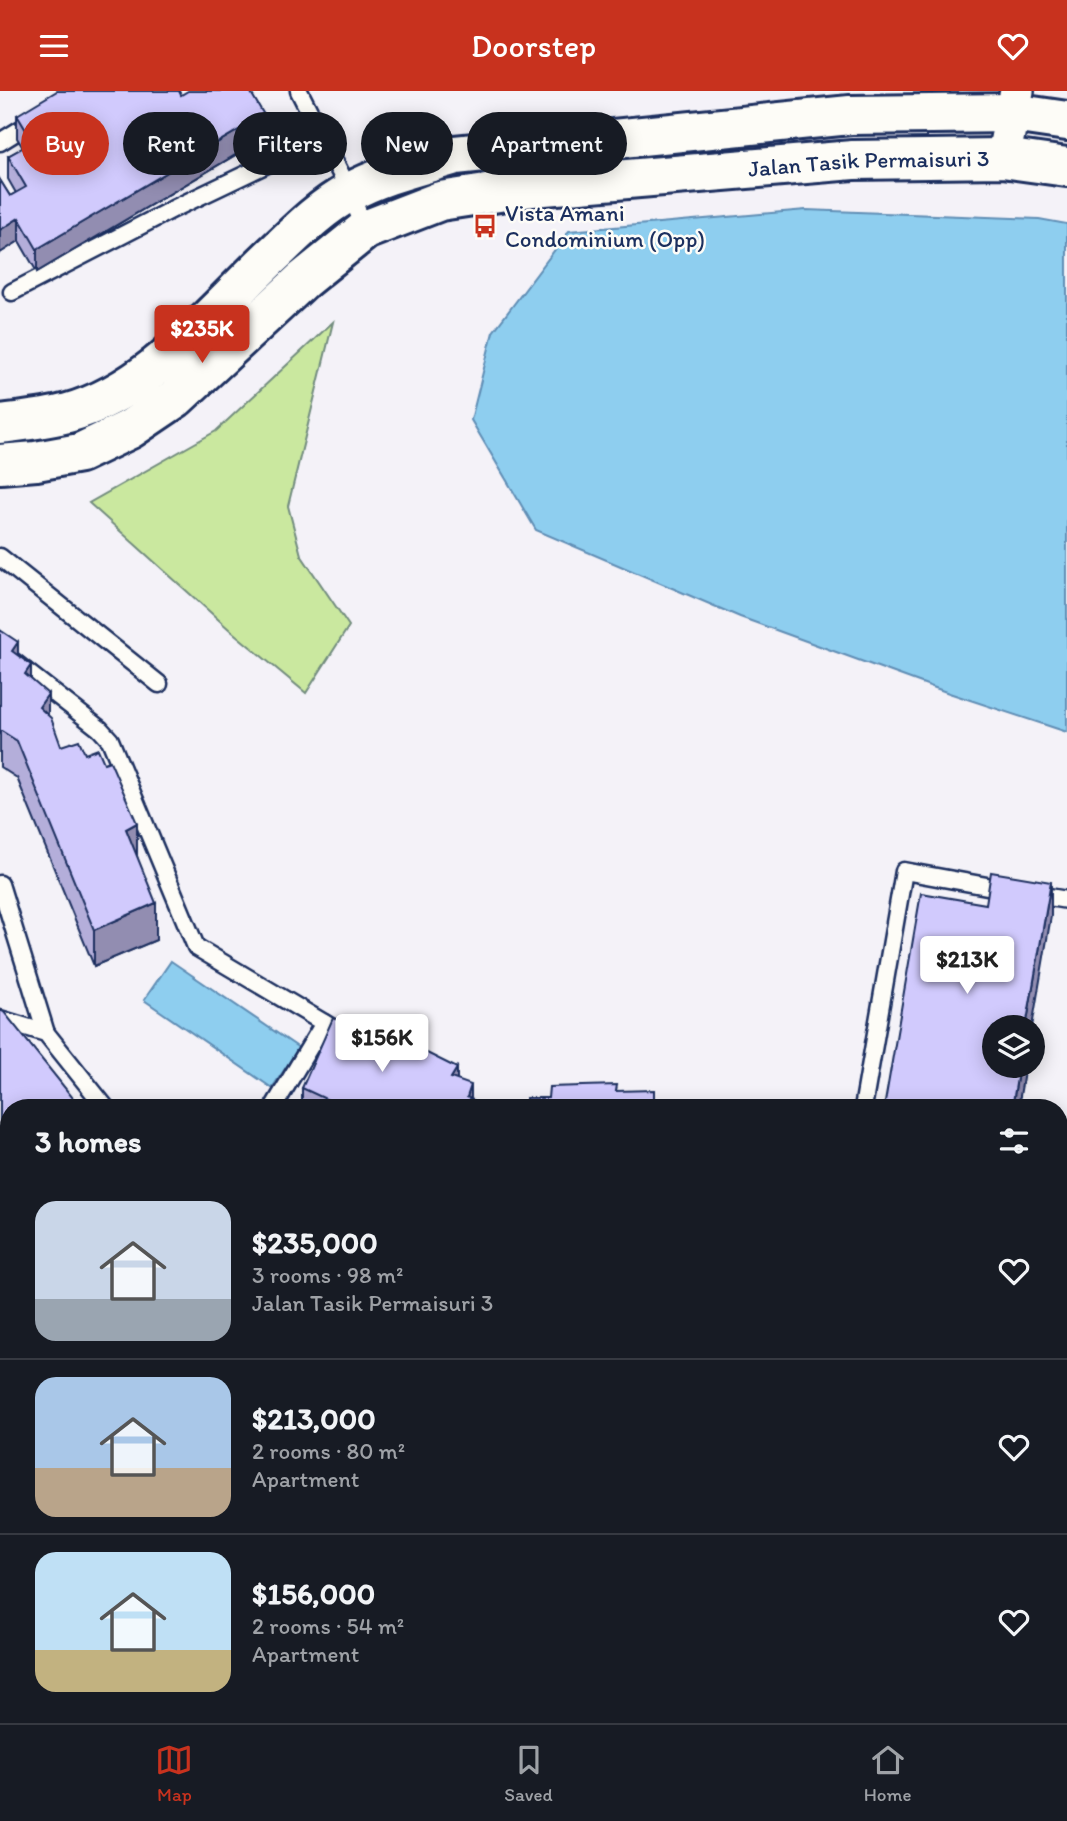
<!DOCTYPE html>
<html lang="en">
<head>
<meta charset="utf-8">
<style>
	:root { --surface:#171b24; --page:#20242c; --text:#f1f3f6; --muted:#9ea1a6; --line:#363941; --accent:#c8321e }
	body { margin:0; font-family:Itim,sans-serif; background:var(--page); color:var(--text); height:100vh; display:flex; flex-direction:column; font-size:26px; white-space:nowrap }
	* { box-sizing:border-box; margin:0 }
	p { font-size:23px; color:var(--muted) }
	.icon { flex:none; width:38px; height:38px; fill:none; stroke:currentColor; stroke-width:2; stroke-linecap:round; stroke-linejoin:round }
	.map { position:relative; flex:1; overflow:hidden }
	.details { position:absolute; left:0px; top:1008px; width:1068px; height:625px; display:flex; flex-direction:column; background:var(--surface); border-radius:28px 28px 0 0; box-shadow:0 4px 18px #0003 }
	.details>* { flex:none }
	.hud { position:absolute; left:21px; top:21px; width:700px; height:63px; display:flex; gap:14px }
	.fabs { position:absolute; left:982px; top:924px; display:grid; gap:14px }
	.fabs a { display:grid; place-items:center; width:63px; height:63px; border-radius:50%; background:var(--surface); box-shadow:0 4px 18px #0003; font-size:35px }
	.price { position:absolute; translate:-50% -60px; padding:0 16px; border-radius:7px; background:#fff; color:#222; font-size:23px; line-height:46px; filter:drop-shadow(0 2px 4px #0008) }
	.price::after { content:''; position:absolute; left:50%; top:42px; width:21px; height:16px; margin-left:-10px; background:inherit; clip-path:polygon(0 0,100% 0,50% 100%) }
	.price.current { background:var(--accent); color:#fff }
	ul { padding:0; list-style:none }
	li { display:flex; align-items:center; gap:21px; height:175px; padding:0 35px }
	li+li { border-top:2px solid var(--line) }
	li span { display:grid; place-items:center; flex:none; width:196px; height:140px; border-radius:21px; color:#555 }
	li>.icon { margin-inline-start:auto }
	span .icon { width:84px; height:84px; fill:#fffc; stroke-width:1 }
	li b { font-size:30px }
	h2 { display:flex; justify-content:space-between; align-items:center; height:84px; padding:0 35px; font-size:30px }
	.pill { padding:0 24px; border-radius:32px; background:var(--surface); box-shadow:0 4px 18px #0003; font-size:24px; line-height:63px }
	.pill.current { background:var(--accent); color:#fff }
	header { display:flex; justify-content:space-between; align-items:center; height:91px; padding:0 35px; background:var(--accent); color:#fff; font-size:32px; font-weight:600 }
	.menu { display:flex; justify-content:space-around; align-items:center; height:98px; border-top:2px solid var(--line); background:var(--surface); font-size:19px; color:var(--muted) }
	.menu a { display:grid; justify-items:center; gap:4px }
	.menu .current { color:var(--accent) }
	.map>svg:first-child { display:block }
	.green { fill:#cae89f; stroke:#728c7e; stroke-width:2 }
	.water { fill:#8eceef; stroke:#608eb5; stroke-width:2 }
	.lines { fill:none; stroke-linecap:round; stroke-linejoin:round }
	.service-casing { stroke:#1b2f5e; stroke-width:21 }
	.minor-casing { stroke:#1b2f5e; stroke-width:38 }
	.tertiary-casing { stroke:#1b2f5e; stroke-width:44 }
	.service { stroke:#fdfcf7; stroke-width:16 }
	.minor { stroke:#fdfcf7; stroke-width:33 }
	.tertiary { stroke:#fdfcf7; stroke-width:38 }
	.wall { fill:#b4aeda; stroke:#1b2f5e; stroke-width:2 }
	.shaded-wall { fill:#928db1; stroke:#1b2f5e; stroke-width:2 }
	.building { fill:#d1cafd; stroke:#1b2f5e; stroke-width:2 }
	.labels { text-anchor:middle; stroke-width:5; stroke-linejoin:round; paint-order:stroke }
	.street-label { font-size:23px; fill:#1b2f5e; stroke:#fdfcf7 }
	.poi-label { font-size:23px; fill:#1b2f5e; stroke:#fdfcf7; text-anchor:start }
</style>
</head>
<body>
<header><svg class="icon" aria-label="menu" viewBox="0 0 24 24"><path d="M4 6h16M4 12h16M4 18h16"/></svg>Doorstep<svg class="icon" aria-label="heart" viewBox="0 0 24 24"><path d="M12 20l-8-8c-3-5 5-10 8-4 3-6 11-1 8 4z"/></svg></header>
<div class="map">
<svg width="1067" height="1632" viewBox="0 0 1067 1632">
	<rect width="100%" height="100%" fill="#f4f2f8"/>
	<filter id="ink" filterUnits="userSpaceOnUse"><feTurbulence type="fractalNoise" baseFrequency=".0143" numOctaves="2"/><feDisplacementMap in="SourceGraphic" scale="14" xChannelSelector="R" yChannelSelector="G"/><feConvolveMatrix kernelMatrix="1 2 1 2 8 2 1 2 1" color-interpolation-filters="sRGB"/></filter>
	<g filter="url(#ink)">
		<g class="green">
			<path d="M333 231 288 415 301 464 349 535 306 602 230 539 89 412 216 340Z"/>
			<path d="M0 1447 9 1450V1624H1059V1582L1067 1583V1632H0Z"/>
		</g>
		<g class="water">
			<path d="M806 119 1039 128 1067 133V641L949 602 740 526 536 439 471 329 493 241 569 140Z"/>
			<path d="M171 870 299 957 272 997 144 909Z"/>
		</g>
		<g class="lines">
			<g class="service-casing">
				<g id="service">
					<path d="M299 0 350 101 365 139"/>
					<path d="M0 51 34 30"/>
					<path d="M12 201 173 118 322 47"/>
					<path d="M0 466 159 593"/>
					<path d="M0 560 100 638 110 649 196 856 346 945"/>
					<path d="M0 793 46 942"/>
					<path d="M1031 803 1067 809"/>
					<path d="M0 928 46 942 106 1017"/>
					<path d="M273 1017 324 932"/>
					<path d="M863 1017 904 780 1009 799"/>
					<path d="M1059 1116 1067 1066"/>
					<path d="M0 1155 9 1167"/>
					<path d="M1059 1171 1067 1173"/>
					<path d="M1059 1389 1067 1390"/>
					<path d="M481 1624 495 1632"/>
				</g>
			</g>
			<g class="minor-casing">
				<path id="minor" d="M1003 67 1017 0"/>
			</g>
			<g class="tertiary-casing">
				<g id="tertiary">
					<path d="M0 333C23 330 46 328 68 322 154 298 213 219 276 161 299 139 322 116 350 101 383 83 420 75 455 64L850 24 1012 22 1067 30"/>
					<path id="s1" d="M0 373 36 370 80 362 130 338 176 307 303 189 365 139 440 110 532 96 853 69 1003 67 1067 76"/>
					<path d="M0 1363 9 1368"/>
					<path d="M1059 1531 1067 1532"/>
				</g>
			</g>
			<use href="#service" class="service"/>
			<use href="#minor" class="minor"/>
			<use href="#tertiary" class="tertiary"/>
		</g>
		<g class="wall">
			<path d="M181 4 264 47 37 181 19 150 0 162V89L10 105 16 102 8 88V65L23 57 17 47V24Z"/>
			<path d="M0 539 18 564 31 588 61 655 85 663 137 765 156 849 94 875 17 687 0 676Z"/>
			<path d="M0 919 9 1017V1079L0 1068Z"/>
			<path d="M457 989 478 1017H302V997Z"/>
			<path d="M1059 1183 1067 1185V1347L1059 1346Z"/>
		</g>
		<g class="shaded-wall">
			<path d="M264 24V47L37 181V158Z"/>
			<path d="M19 127V150L0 162V139Z"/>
			<path d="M18 551V587L12 560Z"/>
			<path d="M31 574V610L25 583Z"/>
			<path d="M48 603V639L39 616Z"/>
			<path d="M137 732V769L126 738Z"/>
			<path d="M1051 791V825L1032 936H1026Z"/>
			<path d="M156 812V849L94 875V839Z"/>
			<path d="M1019 975H1025L1018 1017H1012Z"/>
			<path d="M457 977V1014L451 987Z"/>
			<path d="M471 994V1017L467 1006Z"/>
		</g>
		<g class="building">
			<path d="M57 0H179L181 4 188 0H250L264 24 37 158 19 127 0 139V89L10 105 26 96 8 65 33 51 17 24Z"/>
			<path d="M0 539 18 551 12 560 31 574 25 583 48 603 39 616 51 627 61 655 79 649 85 663 98 658 104 672 110 670 137 732 126 738 156 812 94 839 17 650 0 639Z"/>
			<path d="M991 781 1051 791 1026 936H994V975H1019L1012 1017H884L921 802 986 813Z"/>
			<path d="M0 919 4 921 81 1017H9V1042L0 1031Z"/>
			<path d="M333 927 390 955 395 946 457 977 451 987 471 994 467 1006 478 1012 477 1017H345L302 997Z"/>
			<path d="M617 994 616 1000 654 999V1011L681 1010V1017H526V1007H548L549 996Z"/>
			<path d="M1059 1183 1067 1185V1313L1059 1312Z"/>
		</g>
	</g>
	<defs>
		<g id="bus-bare" transform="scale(1.89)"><path d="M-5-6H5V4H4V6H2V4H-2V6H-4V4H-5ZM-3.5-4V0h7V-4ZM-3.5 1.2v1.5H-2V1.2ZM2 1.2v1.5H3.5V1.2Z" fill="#c8321e" stroke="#fdfcf7" stroke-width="2.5" paint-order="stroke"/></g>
	</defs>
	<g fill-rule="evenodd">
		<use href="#bus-bare" x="485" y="135"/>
	</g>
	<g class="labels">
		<g class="street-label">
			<text dy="8" stroke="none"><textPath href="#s1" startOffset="956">Jalan Tasik Permaisuri 3</textPath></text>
		</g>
		<g class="poi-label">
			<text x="505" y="130">Vista Amani<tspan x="505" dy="26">Condominium (Opp)</tspan></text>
		</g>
	</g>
</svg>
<div class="fabs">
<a><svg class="icon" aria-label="layers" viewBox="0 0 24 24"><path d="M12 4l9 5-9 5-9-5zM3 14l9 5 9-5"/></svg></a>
</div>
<b class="price current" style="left:202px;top:274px">$235K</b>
<b class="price" style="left:967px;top:905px">$213K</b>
<b class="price" style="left:382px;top:983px">$156K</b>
<div class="hud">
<a class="pill current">Buy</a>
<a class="pill">Rent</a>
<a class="pill">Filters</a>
<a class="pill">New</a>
<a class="pill">Apartment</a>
</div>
<section class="details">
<h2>3 homes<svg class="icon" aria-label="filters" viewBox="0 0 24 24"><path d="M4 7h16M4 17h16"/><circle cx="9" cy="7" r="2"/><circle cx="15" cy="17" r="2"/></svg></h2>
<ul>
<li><span style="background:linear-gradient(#c9d6e8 70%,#9aa5b1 0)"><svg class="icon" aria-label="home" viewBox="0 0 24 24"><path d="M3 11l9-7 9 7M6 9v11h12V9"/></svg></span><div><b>$235,000</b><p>3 rooms · 98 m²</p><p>Jalan Tasik Permaisuri 3</p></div><svg class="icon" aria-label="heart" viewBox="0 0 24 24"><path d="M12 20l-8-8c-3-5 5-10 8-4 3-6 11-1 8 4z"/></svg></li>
<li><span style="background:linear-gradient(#a9c7e8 65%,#b9a48a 0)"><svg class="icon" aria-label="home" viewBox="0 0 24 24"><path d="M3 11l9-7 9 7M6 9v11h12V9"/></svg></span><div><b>$213,000</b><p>2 rooms · 80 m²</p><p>Apartment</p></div><svg class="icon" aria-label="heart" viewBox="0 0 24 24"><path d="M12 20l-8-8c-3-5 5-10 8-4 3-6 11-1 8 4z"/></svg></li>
<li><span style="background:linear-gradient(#bfe0f5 70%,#c2b280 0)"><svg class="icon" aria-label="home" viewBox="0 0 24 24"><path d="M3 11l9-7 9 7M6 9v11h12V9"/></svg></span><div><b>$156,000</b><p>2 rooms · 54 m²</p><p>Apartment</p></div><svg class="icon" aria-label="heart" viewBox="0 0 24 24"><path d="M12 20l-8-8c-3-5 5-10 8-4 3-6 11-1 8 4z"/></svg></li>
</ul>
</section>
</div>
<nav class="menu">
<a class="current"><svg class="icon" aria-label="map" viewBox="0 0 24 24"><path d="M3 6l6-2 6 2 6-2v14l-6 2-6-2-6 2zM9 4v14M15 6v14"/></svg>Map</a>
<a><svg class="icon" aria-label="saved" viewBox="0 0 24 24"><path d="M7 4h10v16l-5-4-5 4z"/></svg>Saved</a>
<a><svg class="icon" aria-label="home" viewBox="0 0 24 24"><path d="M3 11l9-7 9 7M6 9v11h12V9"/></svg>Home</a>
</nav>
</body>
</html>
